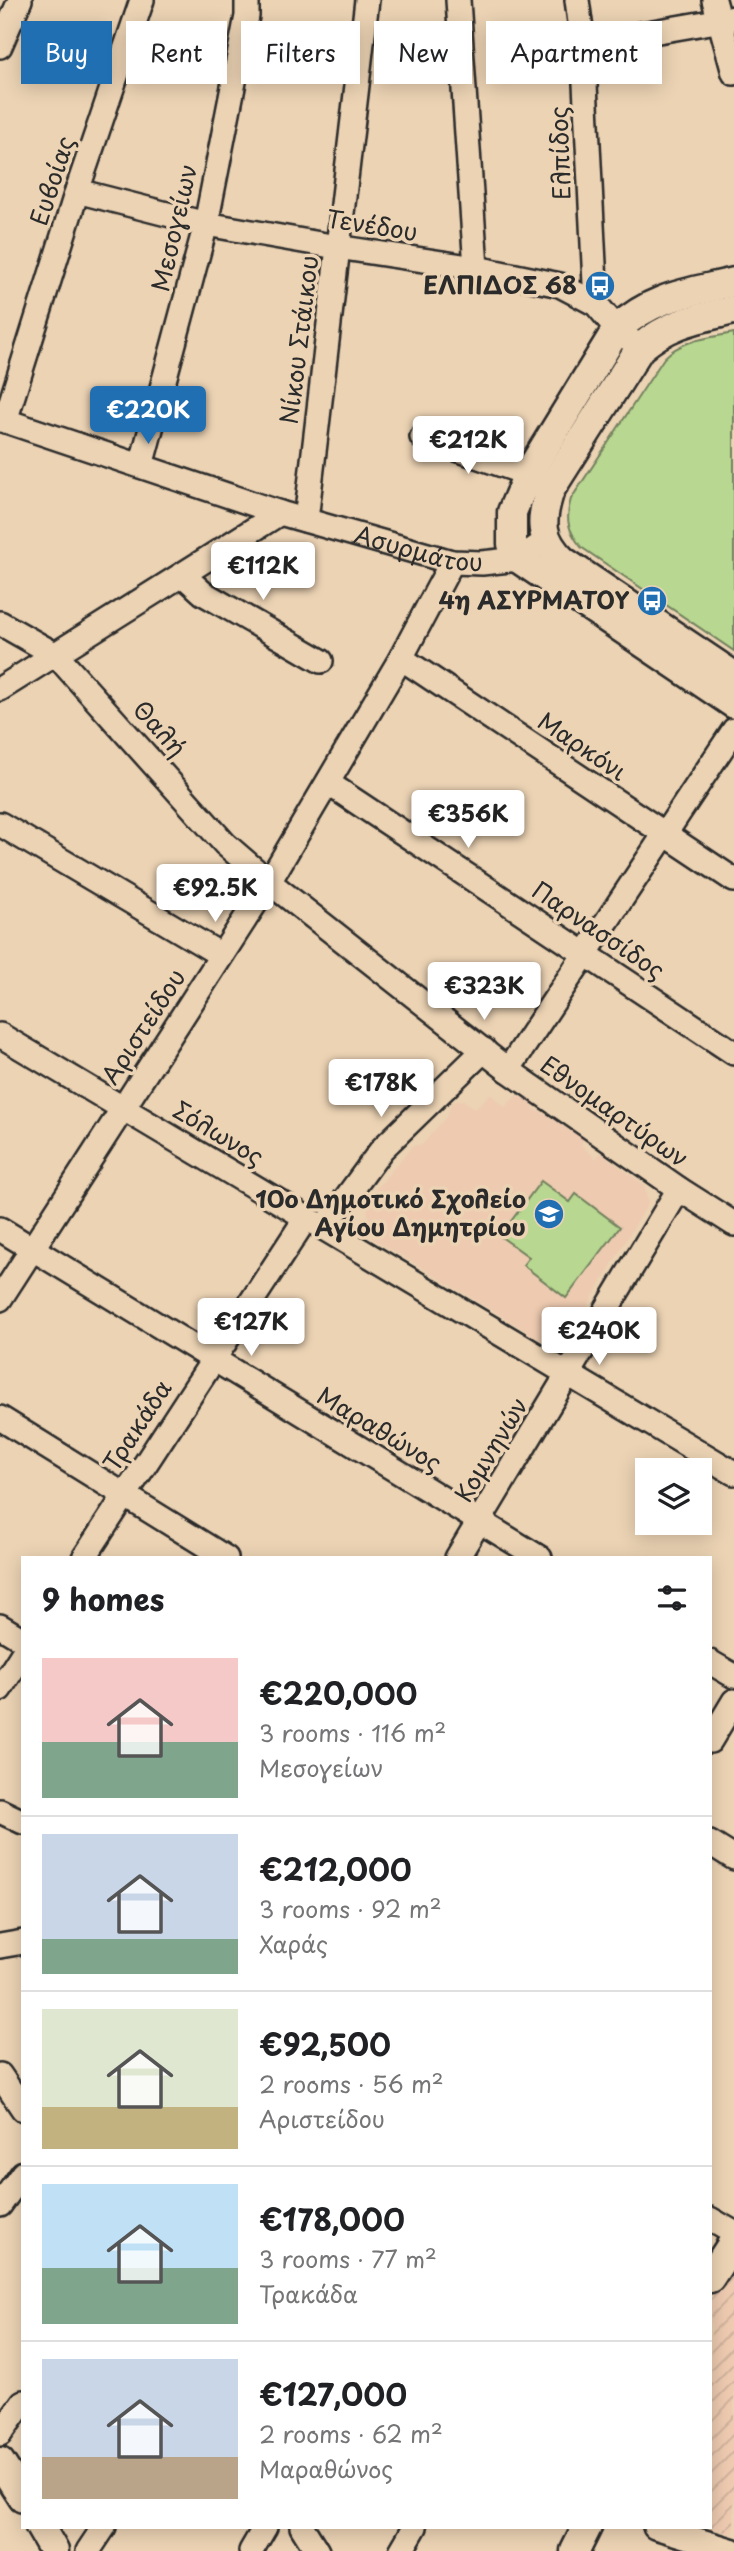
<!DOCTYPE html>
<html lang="en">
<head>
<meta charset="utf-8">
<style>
	:root { --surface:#fff; --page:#f6f6f6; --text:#202124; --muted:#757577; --line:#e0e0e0; --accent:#1f6fb2 }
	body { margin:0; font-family:"Playpen Sans",sans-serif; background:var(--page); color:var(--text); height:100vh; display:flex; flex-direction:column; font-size:26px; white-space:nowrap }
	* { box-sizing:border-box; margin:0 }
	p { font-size:23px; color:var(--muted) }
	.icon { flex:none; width:38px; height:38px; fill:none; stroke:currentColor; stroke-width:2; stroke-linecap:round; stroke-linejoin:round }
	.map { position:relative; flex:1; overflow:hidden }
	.side { position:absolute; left:21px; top:1556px; width:691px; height:973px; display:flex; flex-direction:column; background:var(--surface); border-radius:0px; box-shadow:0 4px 18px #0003 }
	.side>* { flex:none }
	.guide { position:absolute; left:21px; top:21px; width:693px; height:63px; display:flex; gap:14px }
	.buttons { position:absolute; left:635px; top:1458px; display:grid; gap:14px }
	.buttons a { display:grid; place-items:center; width:77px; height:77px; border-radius:0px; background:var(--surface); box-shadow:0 4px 18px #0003; font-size:35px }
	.price { position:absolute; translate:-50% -60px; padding:0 16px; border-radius:7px; background:#fff; color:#222; font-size:23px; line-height:46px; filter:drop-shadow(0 2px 4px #0008) }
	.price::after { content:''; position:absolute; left:50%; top:42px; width:21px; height:16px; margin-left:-10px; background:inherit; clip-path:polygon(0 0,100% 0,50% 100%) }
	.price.selected { background:var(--accent); color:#fff }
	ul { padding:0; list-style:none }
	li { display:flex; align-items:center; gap:21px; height:175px; padding:0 21px }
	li+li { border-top:2px solid var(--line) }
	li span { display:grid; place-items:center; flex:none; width:196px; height:140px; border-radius:0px; color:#555 }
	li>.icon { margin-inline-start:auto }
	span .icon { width:84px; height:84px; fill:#fffc; stroke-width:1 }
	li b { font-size:30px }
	h2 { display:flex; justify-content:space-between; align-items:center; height:84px; padding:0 21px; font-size:30px }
	.chip { padding:0 24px; border-radius:0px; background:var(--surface); box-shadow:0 4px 18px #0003; font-size:24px; line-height:63px }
	.chip.selected { background:var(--accent); color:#fff }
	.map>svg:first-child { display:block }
	.built { fill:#edcab0 }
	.industrial { fill:url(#industrial-furrows) }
	.green { fill:#b8d790; stroke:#72815e; stroke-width:2 }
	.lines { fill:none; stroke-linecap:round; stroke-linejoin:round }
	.minor-casing { stroke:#2b2b2b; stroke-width:28 }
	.tertiary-casing { stroke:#2b2b2b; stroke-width:33 }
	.minor { stroke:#ecd3b4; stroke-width:23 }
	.tertiary { stroke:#ecd3b4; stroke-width:28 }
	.labels { text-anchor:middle; stroke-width:7; stroke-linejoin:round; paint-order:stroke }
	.street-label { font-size:24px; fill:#2b2b2b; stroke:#ecd3b4 }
	.poi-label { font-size:24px; font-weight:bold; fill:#2b2b2b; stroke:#ecd3b4; text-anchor:end }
</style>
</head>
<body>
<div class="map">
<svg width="734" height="2551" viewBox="0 0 734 2551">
	<defs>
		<pattern id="industrial-furrows" width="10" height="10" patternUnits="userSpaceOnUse" patternTransform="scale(1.75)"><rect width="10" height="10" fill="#edcab0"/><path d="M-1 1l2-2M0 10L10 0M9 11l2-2" fill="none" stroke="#cbae98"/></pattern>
	</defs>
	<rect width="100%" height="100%" fill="#ecd3b4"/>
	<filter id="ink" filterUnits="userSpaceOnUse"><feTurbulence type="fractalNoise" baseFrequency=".0143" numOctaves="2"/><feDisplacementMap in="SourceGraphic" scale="14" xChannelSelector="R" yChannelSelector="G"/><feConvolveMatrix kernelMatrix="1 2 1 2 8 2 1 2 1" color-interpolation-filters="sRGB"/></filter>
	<g filter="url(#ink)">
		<path class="built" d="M490 1094 505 1107 516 1096 526 1098 534 1104 533 1108 538 1112 539 1110 583 1139 581 1145 596 1159 601 1153 644 1185 648 1203 569 1337 545 1342 372 1238 366 1201 413 1146 422 1145 447 1116 452 1102 463 1100 475 1109Z"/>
		<path class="industrial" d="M734 2259V2535L709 2527 711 2298Z"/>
		<g class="green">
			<path d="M734 333V651L581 547C568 530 565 520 571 499L664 358C682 339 709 338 734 333Z"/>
			<path d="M541 1181 570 1202 576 1194 620 1227 566 1298 523 1265 529 1257 500 1236Z"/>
		</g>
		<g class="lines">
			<g class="minor-casing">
				<g id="minor">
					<path d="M458 0 476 268"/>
					<path d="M577 0 583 44 596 304"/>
					<path d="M714 0 734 73"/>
					<path d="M583 44 734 18"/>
					<path d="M0 46 20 0"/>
					<path d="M77 191 206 224 337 247 476 268 560 285 596 304 617 329 640 348"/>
					<path id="s1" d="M0 419 280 513 452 562 482 563 519 559 546 541"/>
					<path d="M5 421 77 191 142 0"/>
					<path d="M422 437 528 474"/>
					<path d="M141 466 206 224 247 16V0"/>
					<path d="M306 520 367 0"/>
					<path d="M183 575 203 593 321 661"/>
					<path d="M0 623 56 655 225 844 269 882 508 1070 679 1189 734 1224"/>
					<path d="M401 658 734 880"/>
					<path d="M0 689 280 513"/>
					<path d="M328 783 734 1053"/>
					<path d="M0 824 221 955"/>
					<path d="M0 1035 734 1473"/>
					<path d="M508 1070 734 730"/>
					<path d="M324 1228 382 1149 484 1050"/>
					<path d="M0 1229 540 1558"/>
					<path d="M0 1299 269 882 401 658 452 562"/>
					<path d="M0 1418 226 1558"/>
					<path d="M84 1558 306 1218"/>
					<path d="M457 1558 679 1189"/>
					<path d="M0 1626 23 1640"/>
					<path d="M710 1662 734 1676"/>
					<path d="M0 1689 23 1653"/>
					<path d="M710 1741 734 1701"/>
					<path d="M0 1811 23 1822"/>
					<path d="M710 1843 734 1858"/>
					<path d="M0 1946 23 1942"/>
					<path d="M0 2075 23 2109"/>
					<path d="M0 2205 23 2173"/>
					<path d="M710 2219 734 2233"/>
					<path d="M0 2434 23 2402"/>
					<path d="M302 2527 317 2551"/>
					<path d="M655 2527 734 2551"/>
					<path d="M88 2551 104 2527"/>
					<path d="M251 2551 265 2527"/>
					<path d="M401 2551 415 2527"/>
				</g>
			</g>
			<g class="tertiary-casing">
				<g id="tertiary">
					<path d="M734 282C688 293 653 296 617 329L528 474 512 512V544L519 559 734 704"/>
					<path d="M734 310C696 319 671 322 640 348L550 490C540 520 539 538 563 561L734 676"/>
					<path d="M710 2278 734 2241"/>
					<path d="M0 2462 23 2498"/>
					<path d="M40 2527 54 2551"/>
					<path d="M575 2551 587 2527"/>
				</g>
			</g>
			<use href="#minor" class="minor"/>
			<use href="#tertiary" class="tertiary"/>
		</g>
	</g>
	<defs>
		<g id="bus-disc" transform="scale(1.575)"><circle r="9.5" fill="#1f6fb2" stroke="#ecd3b4"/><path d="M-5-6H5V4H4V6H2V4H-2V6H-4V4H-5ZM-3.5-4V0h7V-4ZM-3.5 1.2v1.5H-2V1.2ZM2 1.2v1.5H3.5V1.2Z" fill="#fff"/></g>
		<g id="school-disc" transform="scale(1.575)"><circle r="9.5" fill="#1f6fb2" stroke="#ecd3b4"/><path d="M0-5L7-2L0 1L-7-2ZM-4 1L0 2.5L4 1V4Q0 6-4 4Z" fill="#fff"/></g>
	</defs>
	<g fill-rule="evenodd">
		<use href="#bus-disc" x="600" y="286"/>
		<use href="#bus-disc" x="652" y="601"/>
		<use href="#school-disc" x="549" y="1214"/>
	</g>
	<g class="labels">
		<g class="street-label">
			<text transform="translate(561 153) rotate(-92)" y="8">Ελπίδος</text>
			<text transform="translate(53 181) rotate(-72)" y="8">Ευβοίας</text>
			<text transform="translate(372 226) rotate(9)" y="8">Τενέδου</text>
			<text transform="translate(175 228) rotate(-77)" y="8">Μεσογείων</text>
			<text transform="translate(300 340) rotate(-83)" y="8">Νίκου Στάικου</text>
			<text dy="8" stroke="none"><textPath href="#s1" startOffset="439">Ασυρμάτου</textPath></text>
			<text transform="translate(159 729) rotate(48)" y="8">Θαλή</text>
			<text transform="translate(582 747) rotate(34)" y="8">Μαρκόνι</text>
			<text transform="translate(598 931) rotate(34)" y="8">Παρνασσίδος</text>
			<text transform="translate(144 1027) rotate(-57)" y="8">Αριστείδου</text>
			<text transform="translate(614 1112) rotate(35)" y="8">Εθνομαρτύρων</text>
			<text transform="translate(218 1134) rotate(31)" y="8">Σόλωνος</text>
			<text transform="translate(138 1426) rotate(-57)" y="8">Τρακάδα</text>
			<text transform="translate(379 1430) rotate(31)" y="8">Μαραθώνος</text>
			<text transform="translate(492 1450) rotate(-59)" y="8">Κομνηνών</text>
		</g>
		<g class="poi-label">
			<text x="577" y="294">ΕΛΠΙΔΟΣ 68</text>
			<text x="629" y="609">4η ΑΣΥΡΜΑΤΟΥ</text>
			<text x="526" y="1208">10ο Δημοτικό Σχολείο<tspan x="526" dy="28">Αγίου Δημητρίου</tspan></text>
		</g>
	</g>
</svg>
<div class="buttons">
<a><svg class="icon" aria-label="layers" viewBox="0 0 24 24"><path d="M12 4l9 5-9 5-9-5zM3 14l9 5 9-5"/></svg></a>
</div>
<b class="price selected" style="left:148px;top:446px">€220K</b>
<b class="price" style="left:468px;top:476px">€212K</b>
<b class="price" style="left:263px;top:602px">€112K</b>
<b class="price" style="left:468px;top:850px">€356K</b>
<b class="price" style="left:215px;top:924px">€92.5K</b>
<b class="price" style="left:484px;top:1022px">€323K</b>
<b class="price" style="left:381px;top:1119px">€178K</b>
<b class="price" style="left:251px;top:1358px">€127K</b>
<b class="price" style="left:599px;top:1367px">€240K</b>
<div class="guide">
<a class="chip selected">Buy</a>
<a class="chip">Rent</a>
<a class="chip">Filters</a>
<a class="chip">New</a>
<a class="chip">Apartment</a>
</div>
<section class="side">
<h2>9 homes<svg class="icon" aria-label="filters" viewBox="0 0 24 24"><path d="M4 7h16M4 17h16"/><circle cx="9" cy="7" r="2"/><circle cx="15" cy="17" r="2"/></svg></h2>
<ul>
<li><span style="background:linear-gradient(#f6c9c9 60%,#7fa58c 0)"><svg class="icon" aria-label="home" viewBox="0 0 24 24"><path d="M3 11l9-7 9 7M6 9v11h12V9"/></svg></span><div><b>€220,000</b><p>3 rooms · 116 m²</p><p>Μεσογείων</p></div></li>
<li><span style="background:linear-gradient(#c9d6e8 75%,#7fa58c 0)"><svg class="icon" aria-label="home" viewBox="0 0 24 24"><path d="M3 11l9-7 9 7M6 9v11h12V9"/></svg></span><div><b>€212,000</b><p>3 rooms · 92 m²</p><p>Χαράς</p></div></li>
<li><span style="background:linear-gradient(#dfe7d0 70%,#c2b280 0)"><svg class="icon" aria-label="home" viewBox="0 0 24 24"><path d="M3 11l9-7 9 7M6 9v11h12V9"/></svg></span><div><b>€92,500</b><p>2 rooms · 56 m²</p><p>Αριστείδου</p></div></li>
<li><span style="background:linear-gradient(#bfe0f5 60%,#7fa58c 0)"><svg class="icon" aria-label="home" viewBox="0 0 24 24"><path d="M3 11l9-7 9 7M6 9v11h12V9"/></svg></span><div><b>€178,000</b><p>3 rooms · 77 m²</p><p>Τρακάδα</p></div></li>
<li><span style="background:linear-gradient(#c9d6e8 70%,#b9a48a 0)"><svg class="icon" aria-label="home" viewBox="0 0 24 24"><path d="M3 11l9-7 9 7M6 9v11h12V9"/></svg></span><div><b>€127,000</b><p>2 rooms · 62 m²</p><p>Μαραθώνος</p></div></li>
</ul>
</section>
</div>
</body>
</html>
